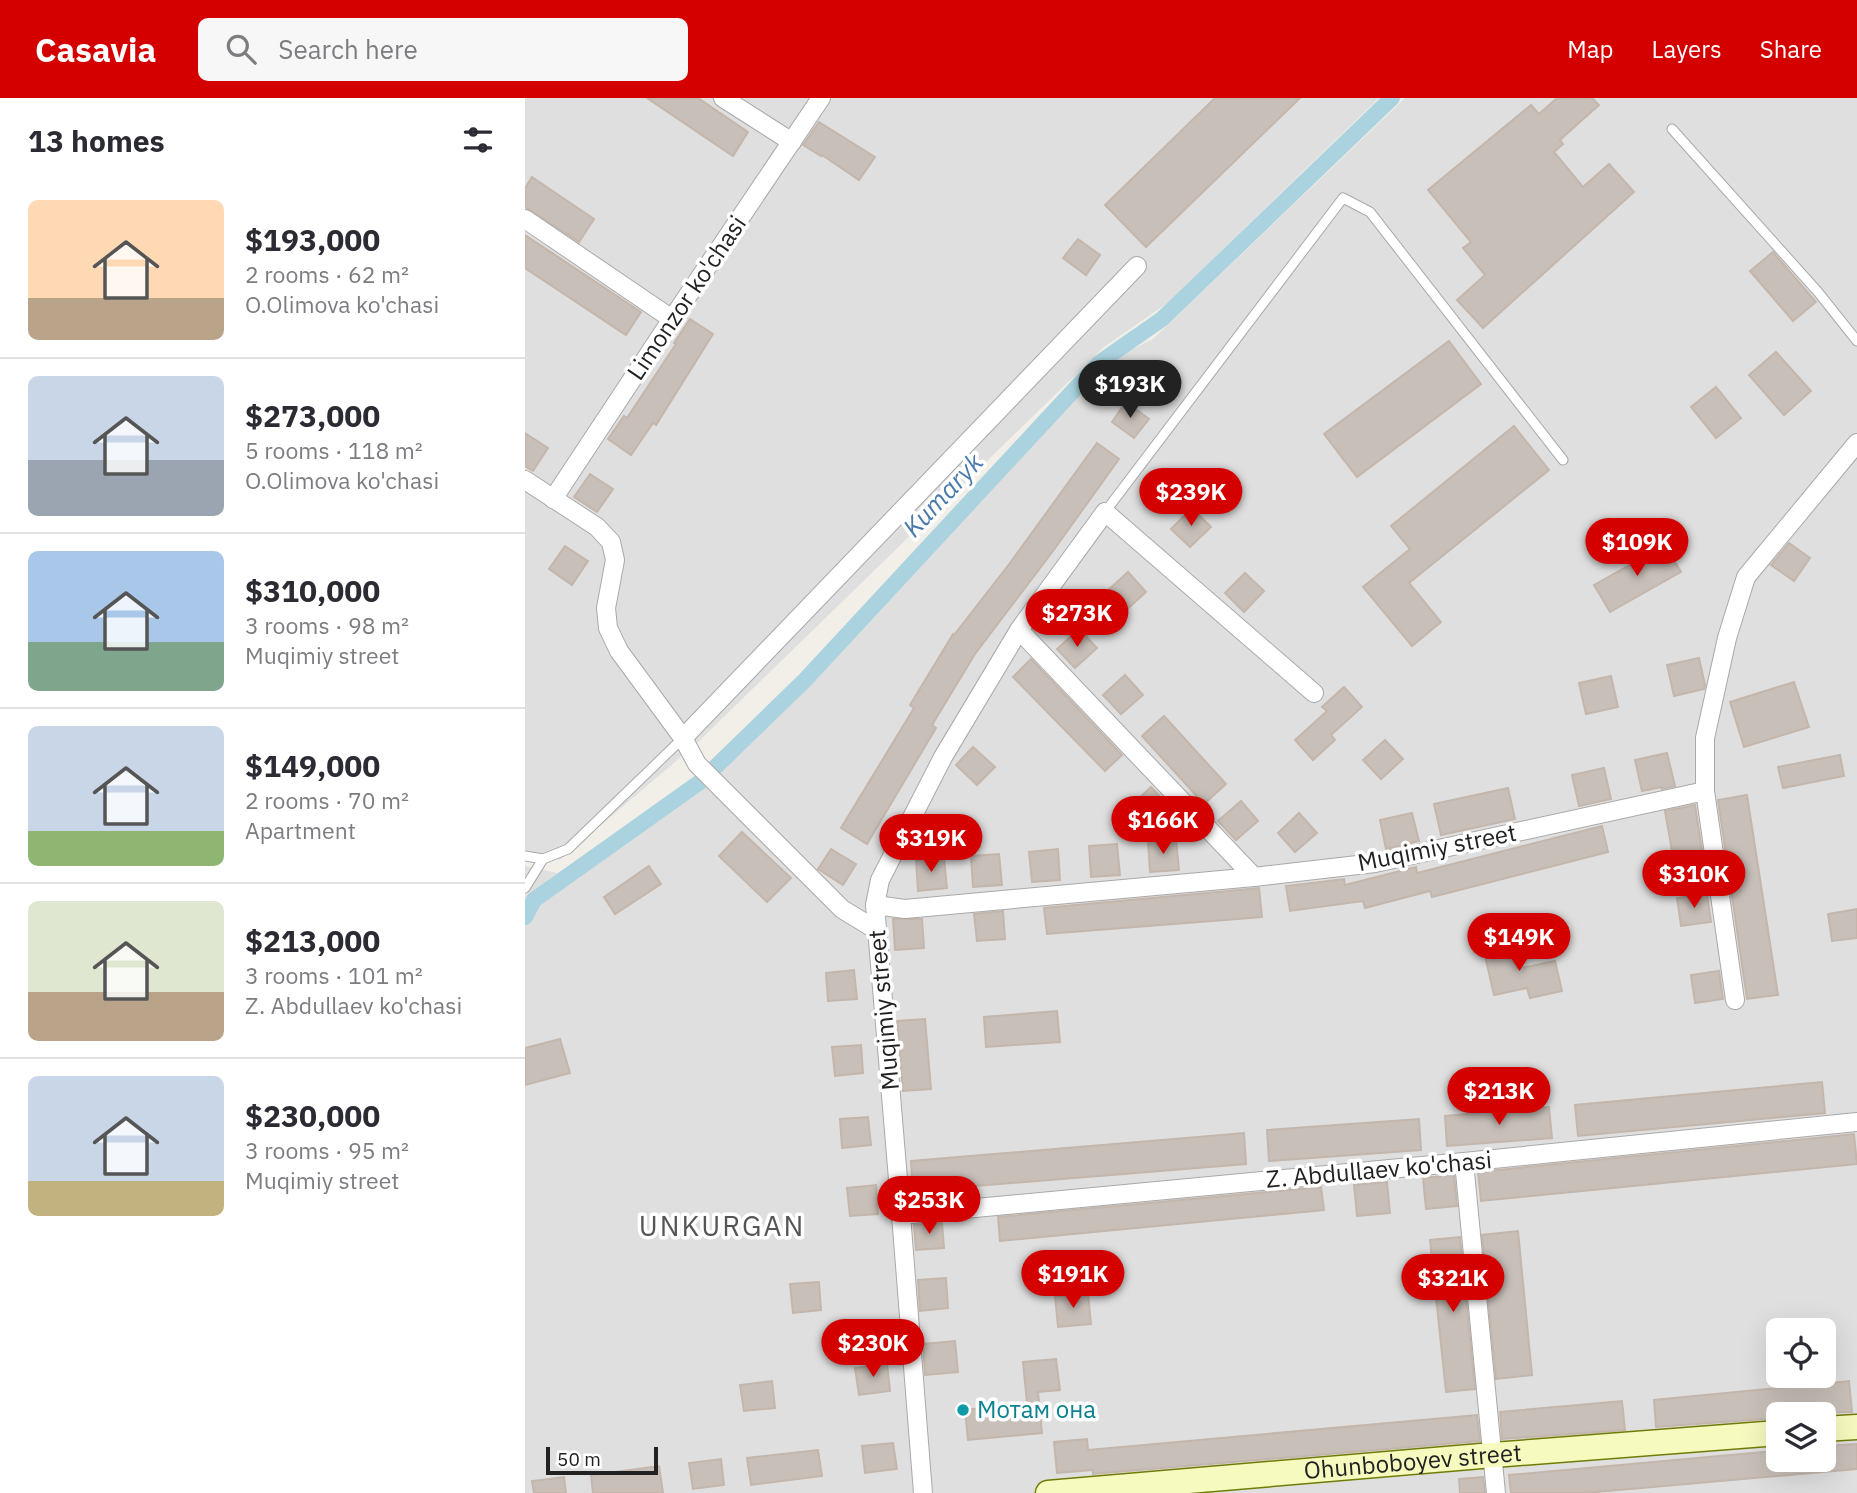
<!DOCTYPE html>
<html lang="en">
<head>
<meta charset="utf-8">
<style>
	:root { --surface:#fff; --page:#f7f7f7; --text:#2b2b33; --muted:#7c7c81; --line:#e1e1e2; --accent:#d40000 }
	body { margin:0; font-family:"IBM Plex Sans",sans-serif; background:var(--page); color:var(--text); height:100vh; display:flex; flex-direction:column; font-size:26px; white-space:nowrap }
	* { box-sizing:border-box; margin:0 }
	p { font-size:23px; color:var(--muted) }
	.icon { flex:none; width:38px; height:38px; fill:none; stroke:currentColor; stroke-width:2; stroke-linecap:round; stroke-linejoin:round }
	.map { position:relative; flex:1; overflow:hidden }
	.details { display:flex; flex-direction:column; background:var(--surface); width:525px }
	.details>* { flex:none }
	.buttons { position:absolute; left:1241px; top:1220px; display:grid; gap:14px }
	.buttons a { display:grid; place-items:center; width:70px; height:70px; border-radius:10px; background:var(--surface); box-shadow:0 7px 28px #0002; font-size:35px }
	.scale { position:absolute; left:21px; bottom:18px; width:112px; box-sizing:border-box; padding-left:7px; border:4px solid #222; border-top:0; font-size:19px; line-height:24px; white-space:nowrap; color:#222; -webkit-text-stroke:5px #fff; paint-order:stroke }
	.price { position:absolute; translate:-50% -60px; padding:0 16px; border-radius:24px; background:var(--accent); color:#fff; font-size:23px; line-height:46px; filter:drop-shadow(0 2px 4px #0008) }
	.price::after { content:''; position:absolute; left:50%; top:42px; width:21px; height:16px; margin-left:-10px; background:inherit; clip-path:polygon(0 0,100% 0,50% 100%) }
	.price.selected { background:#222; color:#fff }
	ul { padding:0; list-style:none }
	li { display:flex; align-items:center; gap:21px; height:175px; padding:0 28px }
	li+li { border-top:2px solid var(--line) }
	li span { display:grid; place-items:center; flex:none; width:196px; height:140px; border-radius:10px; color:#555 }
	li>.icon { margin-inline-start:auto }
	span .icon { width:84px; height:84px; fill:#fffc; stroke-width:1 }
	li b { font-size:30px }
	h2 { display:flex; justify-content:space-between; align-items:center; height:84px; padding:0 28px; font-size:30px }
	header { display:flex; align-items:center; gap:42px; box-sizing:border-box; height:98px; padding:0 35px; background:var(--accent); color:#fff }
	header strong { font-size:33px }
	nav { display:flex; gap:38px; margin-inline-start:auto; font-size:24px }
	.search { width:490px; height:63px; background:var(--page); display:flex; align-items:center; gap:18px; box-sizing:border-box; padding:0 24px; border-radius:10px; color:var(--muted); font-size:26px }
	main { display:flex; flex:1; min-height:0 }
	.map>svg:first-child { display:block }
	.residential { fill:#e0dfdf; fill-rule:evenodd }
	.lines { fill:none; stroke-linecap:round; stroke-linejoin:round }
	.canal { stroke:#aad3df; stroke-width:16 }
	.building { fill:#c7bfb8; stroke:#c4b6ab; stroke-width:2 }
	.service-casing { stroke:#a9a9a9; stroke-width:11 }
	.minor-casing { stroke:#a9a9a9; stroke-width:20 }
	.secondary-casing { stroke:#707d05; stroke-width:27 }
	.service { stroke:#fff; stroke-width:9 }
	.minor { stroke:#fff; stroke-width:18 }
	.secondary { stroke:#f7fabf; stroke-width:24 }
	.culture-dot { fill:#0f9aa8; stroke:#fff; stroke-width:2.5 }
	.labels { text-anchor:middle; stroke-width:7; stroke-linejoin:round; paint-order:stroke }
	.street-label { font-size:24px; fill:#222; stroke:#fff }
	.culture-label { font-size:24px; fill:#0d838f; stroke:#fff; text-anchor:start }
	.water-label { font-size:26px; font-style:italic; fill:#4a7aab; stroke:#fff }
	.quarter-label { font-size:28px; letter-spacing:2px; fill:#555; stroke:#fff }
</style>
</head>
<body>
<header>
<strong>Casavia</strong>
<div class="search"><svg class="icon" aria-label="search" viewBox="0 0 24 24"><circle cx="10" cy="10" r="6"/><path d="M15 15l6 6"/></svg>Search here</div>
<nav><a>Map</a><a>Layers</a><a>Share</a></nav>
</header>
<main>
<section class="details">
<h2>13 homes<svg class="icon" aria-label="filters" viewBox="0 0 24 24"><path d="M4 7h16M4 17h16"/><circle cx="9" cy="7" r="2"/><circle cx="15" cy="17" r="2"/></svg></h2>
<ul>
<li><span style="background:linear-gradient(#ffd9b3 70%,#b9a48a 0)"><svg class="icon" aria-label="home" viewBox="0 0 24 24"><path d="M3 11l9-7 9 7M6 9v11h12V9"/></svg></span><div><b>$193,000</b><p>2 rooms · 62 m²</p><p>O.Olimova ko'chasi</p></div></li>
<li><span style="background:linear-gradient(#c9d6e8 60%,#9aa5b1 0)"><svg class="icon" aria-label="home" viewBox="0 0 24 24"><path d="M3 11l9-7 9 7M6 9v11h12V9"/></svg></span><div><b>$273,000</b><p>5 rooms · 118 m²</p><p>O.Olimova ko'chasi</p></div></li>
<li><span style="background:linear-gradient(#a9c7e8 65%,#7fa58c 0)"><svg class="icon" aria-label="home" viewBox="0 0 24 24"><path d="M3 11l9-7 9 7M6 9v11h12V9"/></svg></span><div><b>$310,000</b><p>3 rooms · 98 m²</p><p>Muqimiy street</p></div></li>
<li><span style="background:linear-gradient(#c9d6e8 75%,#8fb573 0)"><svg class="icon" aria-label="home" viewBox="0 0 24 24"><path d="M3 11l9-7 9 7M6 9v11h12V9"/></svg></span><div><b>$149,000</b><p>2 rooms · 70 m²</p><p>Apartment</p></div></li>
<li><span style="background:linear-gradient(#dfe7d0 65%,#b9a48a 0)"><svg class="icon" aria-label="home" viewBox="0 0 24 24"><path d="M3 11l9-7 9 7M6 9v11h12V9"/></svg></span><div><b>$213,000</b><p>3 rooms · 101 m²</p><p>Z. Abdullaev ko'chasi</p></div></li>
<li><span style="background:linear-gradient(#c9d6e8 75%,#c2b280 0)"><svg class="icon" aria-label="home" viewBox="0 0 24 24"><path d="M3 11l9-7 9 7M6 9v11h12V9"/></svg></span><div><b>$230,000</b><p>3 rooms · 95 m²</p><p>Muqimiy street</p></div></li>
</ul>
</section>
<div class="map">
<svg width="1332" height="1395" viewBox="0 0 1332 1395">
	<rect width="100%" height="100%" fill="#f2efe9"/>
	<g class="residential">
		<path d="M0 0H854L641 206 579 249 170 647 35 762 0 755Z"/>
		<path d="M880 0H1332V1395H0V768L33 775 196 674 587 261 628 241ZM1253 1232H1298V1278H1253ZM1253 1316H1298V1362H1253Z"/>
	</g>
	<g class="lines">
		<path class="canal" d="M0 819 9 802 175 684 280 582 574 265 637 221 867 0"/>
	</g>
	<g class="building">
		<path d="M122 0H173L223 34 208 58Z"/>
		<path d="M690 0H775L621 149 580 107Z"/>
		<path d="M1032 0H1067L1074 7 1035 42 1038 46 1029 54 1058 89 1084 66 1109 94 958 230 932 202 960 177 938 150 946 144 903 92 1006 7 1014 16Z"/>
		<path d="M294 24 350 59 334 82 297 57 296 58 278 47Z"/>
		<path d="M7 79 69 121 54 144 0 109V90Z"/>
		<path d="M0 137 116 214 101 237 0 170Z"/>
		<path d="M553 141 575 157 561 177 538 160Z"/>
		<path d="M1248 154 1291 204 1268 223 1225 173Z"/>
		<path d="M165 221 188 236 131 327 128 325 106 357 83 341 99 318 102 320 151 246 149 245Z"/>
		<path d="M924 243 956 286 832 379 799 336Z"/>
		<path d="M1251 254 1286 293 1259 317 1224 277Z"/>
		<path d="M1191 289 1216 320 1191 340 1166 309Z"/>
		<path d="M601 304 624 321 609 340 587 324Z"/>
		<path d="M989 328 1024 372 884 485 916 524 887 548 838 489 885 451 866 428Z"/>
		<path d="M0 335 23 350 8 373 0 368Z"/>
		<path d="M572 345 594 361 528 453 450 556 407 627 411 630 342 746 316 730 389 610 385 607 428 536 429 537 485 465Z"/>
		<path d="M65 376 88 391 72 414 49 399Z"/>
		<path d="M667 410 686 429 665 449 646 431Z"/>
		<path d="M1264 445 1285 460 1269 483 1246 467Z"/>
		<path d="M1140 447 1156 474 1085 514 1069 487Z"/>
		<path d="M40 448 63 463 47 487 24 471Z"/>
		<path d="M603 474 621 494 599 514 581 494Z"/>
		<path d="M720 475 739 493 719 514 700 495Z"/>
		<path d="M554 531 572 550 550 570 532 551Z"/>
		<path d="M1174 560 1180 587 1179 591 1149 598 1142 567Z"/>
		<path d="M506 561 597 657 580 673 488 579Z"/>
		<path d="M600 577 618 597 596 616 578 597Z"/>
		<path d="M1086 578 1093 609 1061 616 1054 585Z"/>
		<path d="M1269 584 1284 629 1219 649 1205 604Z"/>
		<path d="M819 589 837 609 806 637 810 642 788 662 770 642 802 613 797 609Z"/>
		<path d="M639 618 701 686 679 706 617 638Z"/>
		<path d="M860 642 878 661 856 681 838 662Z"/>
		<path d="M448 649 470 669 452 687 431 667Z"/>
		<path d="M1142 655 1150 688 1137 691V689L1117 693 1110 662Z"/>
		<path d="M1315 657 1319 678 1258 690 1253 669Z"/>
		<path d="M1079 670 1086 701 1054 708 1047 677Z"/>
		<path d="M626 689 642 706 624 723 608 706Z"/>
		<path d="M983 690 990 721 916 737 909 706Z"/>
		<path d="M1222 697 1253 897 1222 901 1193 702Z"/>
		<path d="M716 703 733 723 711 742 693 723Z"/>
		<path d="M1170 707 1179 766 1150 770 1140 713Z"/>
		<path d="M774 715 792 735 770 754 753 735Z"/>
		<path d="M887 715 894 743 861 751 855 722Z"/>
		<path d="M1077 728 1083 754 907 799 905 793 840 810 838 803 765 813 761 788 819 781 820 787 891 769 892 775Z"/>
		<path d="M217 734 266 780 242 804 194 758Z"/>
		<path d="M651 741 654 772 625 774 623 743Z"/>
		<path d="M592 746 595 777 566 779 564 748Z"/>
		<path d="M306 751 331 766 318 787 293 771Z"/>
		<path d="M533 751 535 782 507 784 504 754Z"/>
		<path d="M474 756 477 787 448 789 446 758Z"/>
		<path d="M419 760 422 790 393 793 391 762Z"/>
		<path d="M124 768 136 786 90 816 79 799Z"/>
		<path d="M734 790 737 819 522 836 519 810Z"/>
		<path d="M1182 796 1186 824 1156 828 1152 800Z"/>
		<path d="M1332 811V840L1307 843 1303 816Z"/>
		<path d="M478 813 480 841 452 843 449 816Z"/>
		<path d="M368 821H397L399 850 370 852Z"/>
		<path d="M985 842 992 871 1030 863 1037 893 1005 900 1002 890 969 897 958 849Z"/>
		<path d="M329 872 332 901 303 903 301 875Z"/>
		<path d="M1194 873 1198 901 1170 905 1166 877Z"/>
		<path d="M532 913 535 944 461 949 459 919Z"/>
		<path d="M400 921 406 991 378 993 372 923Z"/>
		<path d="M35 941 45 975 0 987V950Z"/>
		<path d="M336 947 338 975 310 978 307 949Z"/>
		<path d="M1297 984 1300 1015 1053 1038 1050 1007Z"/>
		<path d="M1024 1009 1027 1040 922 1048 920 1018Z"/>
		<path d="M343 1019 346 1047 317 1050 315 1021Z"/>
		<path d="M894 1021 896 1052 744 1063 742 1032Z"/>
		<path d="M719 1035 721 1066 388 1093 386 1063Z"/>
		<path d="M1329 1036 1332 1066 956 1103 953 1074Z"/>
		<path d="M929 1077 932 1108 901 1111 898 1080Z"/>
		<path d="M862 1084 865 1115 832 1118 829 1087Z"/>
		<path d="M351 1087 353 1116 325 1118 322 1090Z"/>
		<path d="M796 1089 799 1112 475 1143 473 1119Z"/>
		<path d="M417 1125 419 1150 391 1152 389 1127Z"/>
		<path d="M993 1133 1007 1277 971 1281 957 1137Z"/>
		<path d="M935 1139 950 1291 921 1294 905 1142Z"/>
		<path d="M421 1180 423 1210 395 1213 393 1182Z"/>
		<path d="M294 1184 296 1212 268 1215 265 1186Z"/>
		<path d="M563 1195 566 1226 533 1229 530 1198Z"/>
		<path d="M430 1243 433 1274 400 1277 398 1246Z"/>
		<path d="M531 1261 535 1292 513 1294 517 1335 443 1342 440 1312 502 1305 498 1264Z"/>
		<path d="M362 1266 365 1293 334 1297 330 1270Z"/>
		<path d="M247 1283 250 1310 219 1313 215 1287Z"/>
		<path d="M1324 1283 1327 1314 1253 1316V1320L1131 1329 1129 1302Z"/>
		<path d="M1097 1303 1100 1332 977 1341 975 1314Z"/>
		<path d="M952 1317 955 1343 568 1376V1372L532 1375 529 1344 562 1341 563 1352Z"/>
		<path d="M368 1345 372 1371 340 1375 337 1348Z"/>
		<path d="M1332 1346V1371L1060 1395H986L984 1377 1248 1353 1249 1362H1298V1348Z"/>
		<path d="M293 1352 297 1378 226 1387 222 1360Z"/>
		<path d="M196 1361 199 1387 168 1391 164 1365Z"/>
		<path d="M134 1368 138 1395H68L66 1377Z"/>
		<path d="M39 1379 41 1395H9L7 1383Z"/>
		<path d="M958 1379 960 1395H935L934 1381Z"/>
	</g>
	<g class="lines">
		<g class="service-casing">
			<g id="service">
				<path d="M1147 31 1293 194 1332 243"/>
				<path d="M580 414 818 100 845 114 1038 362"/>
				<path d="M0 758 18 761"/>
				<path d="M0 790 18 761 43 751 158 640"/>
			</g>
		</g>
		<g class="minor-casing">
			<g id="minor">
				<path d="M198 0 267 44"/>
				<path d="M0 121 147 221"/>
				<path d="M0 382 72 429 86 444 90 462 81 510 83 530 94 553 158 640 172 666 317 811 353 833"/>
				<path d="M28 401 147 221 296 0"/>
				<path d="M494 532 729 779"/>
				<path d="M158 640 612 168"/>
				<path d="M350 807 380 811 729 779 850 765 1180 693"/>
				<path d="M1210 902 1180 693V640L1202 540 1221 479 1332 345"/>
				<path d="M939 1064 971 1395"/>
				<path d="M376 1117 939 1064 1332 1024"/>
				<path d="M398 1395 376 1117 350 807 355 782 418 659 494 532 580 414 789 595"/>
			</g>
		</g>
		<g class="secondary-casing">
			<g id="secondary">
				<path d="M1298 1331 1332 1329"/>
				<path id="s1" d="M523 1395 968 1357 1253 1335"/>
			</g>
		</g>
		<use href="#service" class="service"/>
		<use href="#minor" class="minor"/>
		<use href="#secondary" class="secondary"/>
	</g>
	<circle class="culture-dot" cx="438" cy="1312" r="7"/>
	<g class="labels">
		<g class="street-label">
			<text transform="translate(162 200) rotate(-56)" y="8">Limonzor ko'chasi</text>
			<text transform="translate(912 750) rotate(-11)" y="8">Muqimiy street</text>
			<text transform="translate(359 912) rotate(-95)" y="8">Muqimiy street</text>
			<text transform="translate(854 1072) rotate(-5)" y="8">Z. Abdullaev ko'chasi</text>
			<text dy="8" stroke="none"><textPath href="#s1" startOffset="366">Ohunboboyev street</textPath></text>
		</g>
		<g class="culture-label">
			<text x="452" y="1320">Мотам она</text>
		</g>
		<g class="water-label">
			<text transform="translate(418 397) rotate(-47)" y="9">Kumaryk</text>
		</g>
		<g class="quarter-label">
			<text x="197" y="1138">UNKURGAN</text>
		</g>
	</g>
</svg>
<div class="buttons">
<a><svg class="icon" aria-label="locate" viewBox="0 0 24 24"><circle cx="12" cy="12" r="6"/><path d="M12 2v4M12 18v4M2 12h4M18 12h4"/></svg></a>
<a><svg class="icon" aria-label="layers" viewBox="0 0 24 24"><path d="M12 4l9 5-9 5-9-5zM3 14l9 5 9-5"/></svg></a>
</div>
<div class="scale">50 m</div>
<b class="price selected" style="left:605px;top:322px">$193K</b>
<b class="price" style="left:666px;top:430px">$239K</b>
<b class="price" style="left:1112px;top:480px">$109K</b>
<b class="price" style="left:552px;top:551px">$273K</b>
<b class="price" style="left:638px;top:758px">$166K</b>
<b class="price" style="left:406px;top:776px">$319K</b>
<b class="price" style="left:1169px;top:812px">$310K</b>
<b class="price" style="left:994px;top:875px">$149K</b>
<b class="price" style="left:974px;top:1029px">$213K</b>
<b class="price" style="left:404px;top:1138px">$253K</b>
<b class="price" style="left:548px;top:1212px">$191K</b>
<b class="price" style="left:928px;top:1216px">$321K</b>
<b class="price" style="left:348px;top:1281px">$230K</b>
</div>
</main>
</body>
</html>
